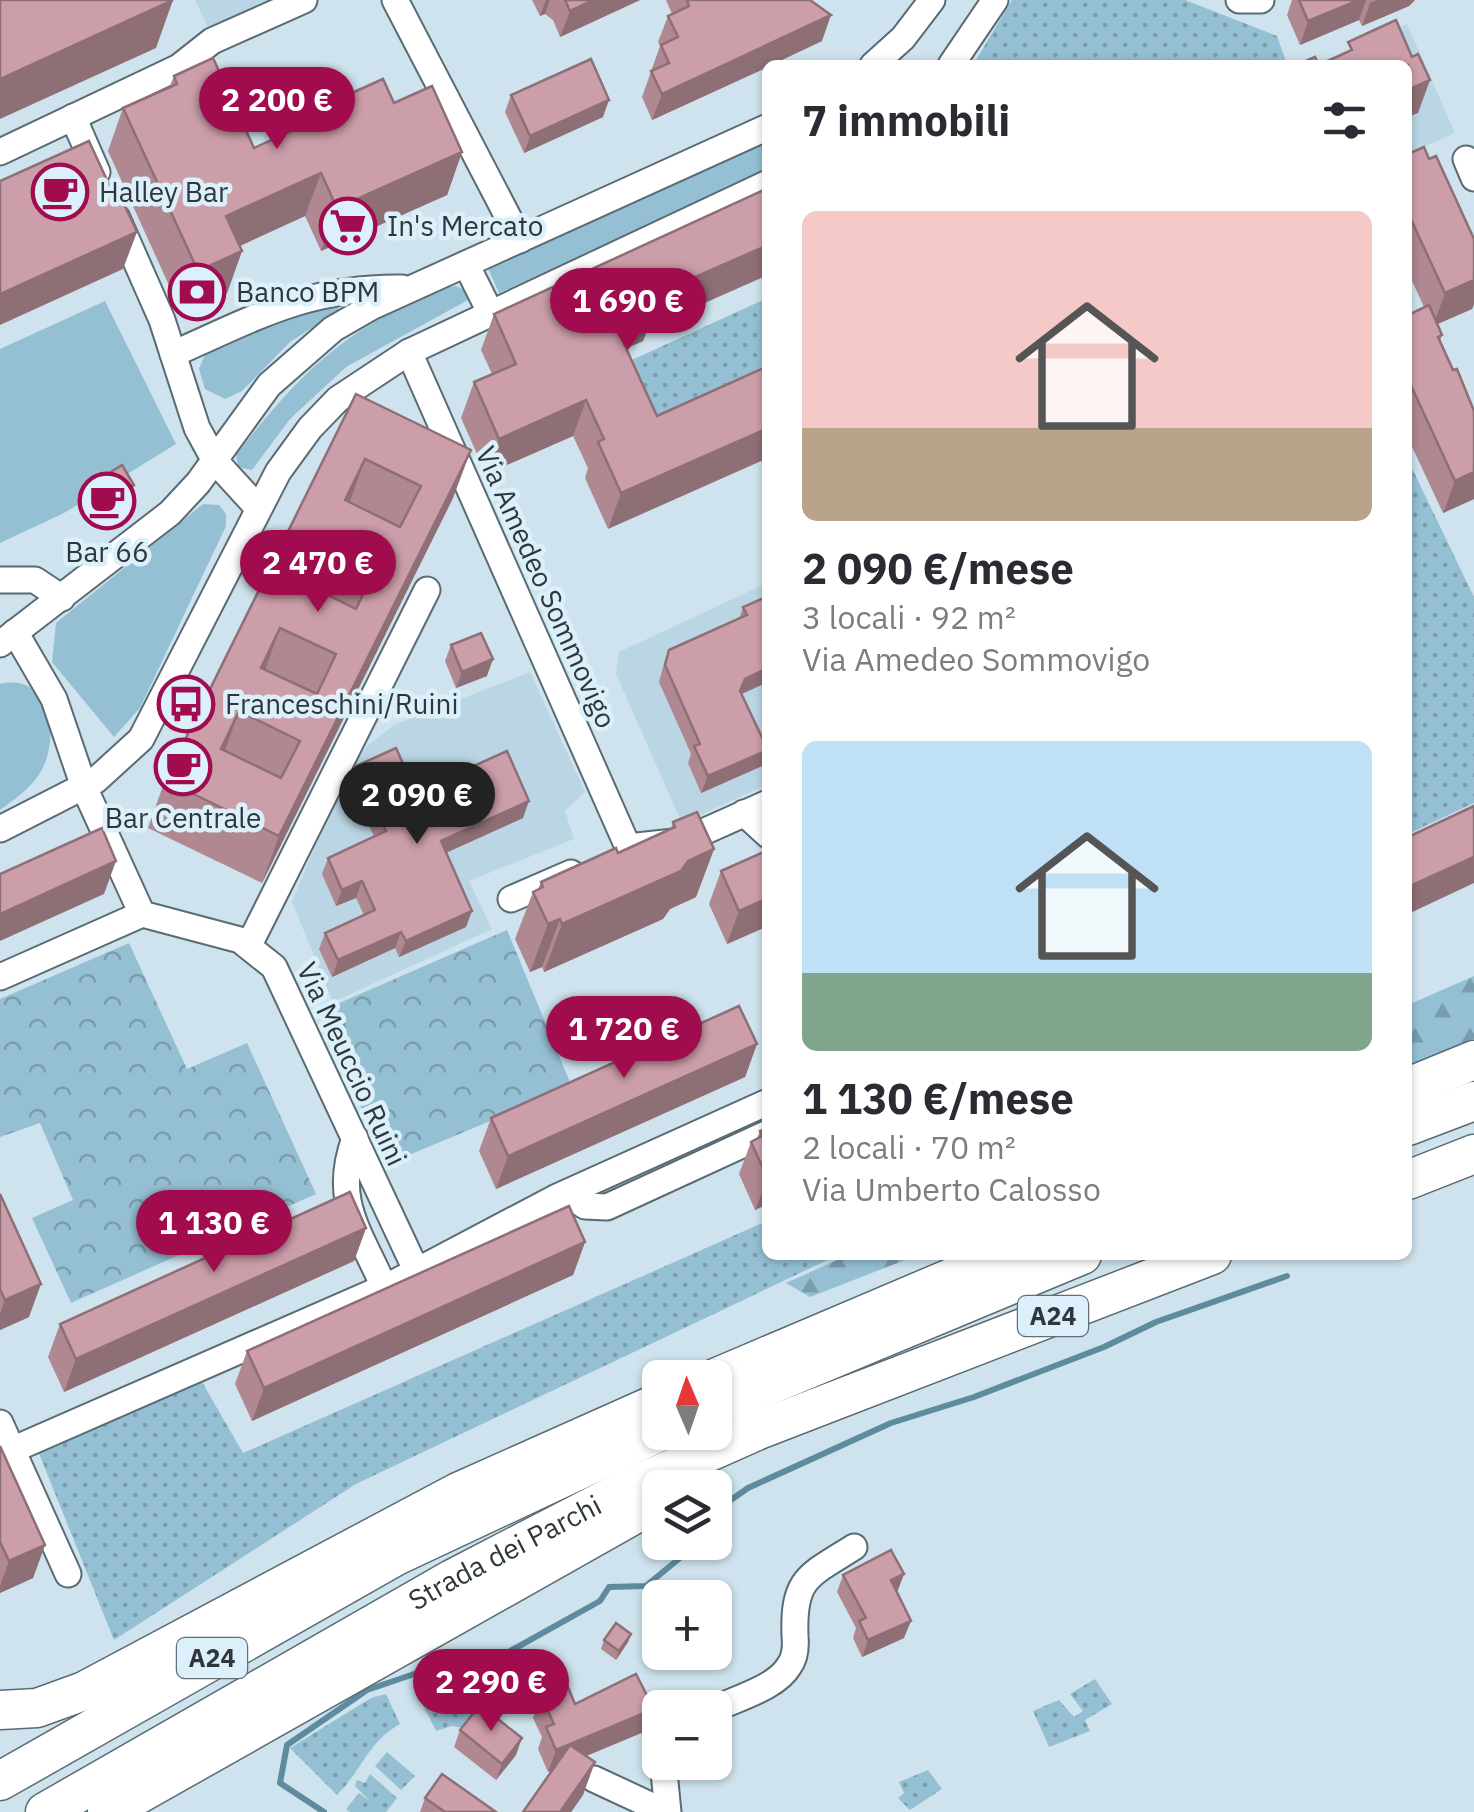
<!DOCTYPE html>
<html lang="it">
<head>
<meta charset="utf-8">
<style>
	:root { --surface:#fff; --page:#f7f7f7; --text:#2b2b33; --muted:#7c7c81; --accent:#a10c4f }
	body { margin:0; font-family:"IBM Plex Sans",sans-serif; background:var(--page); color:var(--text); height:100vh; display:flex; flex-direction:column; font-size:38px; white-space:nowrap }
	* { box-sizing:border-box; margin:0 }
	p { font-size:32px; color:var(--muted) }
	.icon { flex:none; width:55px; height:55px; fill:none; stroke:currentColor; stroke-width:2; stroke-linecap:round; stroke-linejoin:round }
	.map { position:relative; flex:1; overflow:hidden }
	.drawer { position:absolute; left:762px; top:60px; width:650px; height:1200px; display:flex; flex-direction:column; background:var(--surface); border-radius:15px; box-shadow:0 2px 8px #0004 }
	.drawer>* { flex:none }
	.needle { width:65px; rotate:358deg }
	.tools { position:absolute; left:642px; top:1360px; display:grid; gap:20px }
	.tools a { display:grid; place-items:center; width:90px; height:90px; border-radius:15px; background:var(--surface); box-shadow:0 2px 8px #0004; font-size:50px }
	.price { position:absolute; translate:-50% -85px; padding:0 22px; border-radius:35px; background:var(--accent); color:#fff; font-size:32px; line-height:65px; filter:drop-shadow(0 2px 5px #0008) }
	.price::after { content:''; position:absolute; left:50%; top:60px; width:30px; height:22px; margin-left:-15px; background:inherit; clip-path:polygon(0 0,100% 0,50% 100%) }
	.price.on { background:#222; color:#fff }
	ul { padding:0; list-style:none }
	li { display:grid; align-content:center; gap:20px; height:530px; padding:0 40px }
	li span { display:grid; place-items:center; height:310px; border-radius:15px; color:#555 }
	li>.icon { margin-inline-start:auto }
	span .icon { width:180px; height:180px; fill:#fffc; stroke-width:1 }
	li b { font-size:42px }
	h2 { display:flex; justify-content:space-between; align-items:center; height:120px; padding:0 40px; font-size:42px }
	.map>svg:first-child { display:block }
	.built { fill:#bad6e4 }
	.grass { fill:#95c0d4 }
	.forest { fill:url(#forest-firs) }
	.park { fill:url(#park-crowns) }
	.garden { fill:url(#garden-dots) }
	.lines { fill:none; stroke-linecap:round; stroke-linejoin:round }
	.stream { stroke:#5f8b9f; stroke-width:6 }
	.minor-casing { stroke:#596b74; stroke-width:29 }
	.highway-casing { stroke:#596b74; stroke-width:41 }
	.minor { stroke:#fff; stroke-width:25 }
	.highway { stroke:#fff; stroke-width:38 }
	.wall { fill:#af8891 }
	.shaded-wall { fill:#8f6f76 }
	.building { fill:#cc9ea9; stroke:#8f6f76; stroke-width:2.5; fill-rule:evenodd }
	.labels { text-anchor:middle; stroke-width:9; stroke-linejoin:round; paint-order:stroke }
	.shield { fill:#dbf0fa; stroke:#636e74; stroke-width:2.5 }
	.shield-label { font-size:25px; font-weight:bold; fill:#2f373b }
	.poi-label { font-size:28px; fill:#2f373b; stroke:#dbf0fa; text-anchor:start }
	.street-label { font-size:28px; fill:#2f373b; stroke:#dbf0fa }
</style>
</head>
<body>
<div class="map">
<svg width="1474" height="1812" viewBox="0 0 1474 1812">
	<defs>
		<pattern id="forest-firs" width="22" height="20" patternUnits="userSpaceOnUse" patternTransform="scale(2.5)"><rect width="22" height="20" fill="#95c0d4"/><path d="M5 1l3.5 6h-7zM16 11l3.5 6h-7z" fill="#7a9dad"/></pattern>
		<pattern id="park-crowns" width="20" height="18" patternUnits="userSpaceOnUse" patternTransform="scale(2.5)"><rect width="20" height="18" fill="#95c0d4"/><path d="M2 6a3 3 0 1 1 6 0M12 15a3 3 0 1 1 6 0" fill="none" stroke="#7a9dad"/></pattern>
		<pattern id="garden-dots" width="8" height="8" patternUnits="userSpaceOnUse" patternTransform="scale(2.5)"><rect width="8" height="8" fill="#95c0d4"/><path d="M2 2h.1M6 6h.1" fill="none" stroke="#7a9dad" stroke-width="1.8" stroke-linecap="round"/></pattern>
	</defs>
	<rect width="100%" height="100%" fill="#cee3ed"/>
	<g class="built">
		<path d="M195 0H283L210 32Z"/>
		<path d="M1407 24 1455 133 1408 154V65H1313Z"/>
		<path d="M767 583V785L682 823 616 674 619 652Z"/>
		<path d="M530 672 585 792 565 811 574 839 469 881 492 929 333 1002 292 902 343 779 367 746 394 725Z"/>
	</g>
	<g class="grass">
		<path d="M761 140 767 170 499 293 487 266Z"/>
		<path d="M456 286 464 290 468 300 346 367 290 419 252 470 238 467 236 455C285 392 331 340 405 306 421 298 438 288 456 286Z"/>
		<path d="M320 299 338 304V311L290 342 242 391 225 399 205 389 199 369 205 354Z"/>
		<path d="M105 301 176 444 64 513 0 543V349Z"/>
		<path d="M203 504 219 505 226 514V526L140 708 114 737 52 662 56 623Z"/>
		<path d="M0 684C52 672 61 739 40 773 30 789 15 799 0 810Z"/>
	</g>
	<g class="forest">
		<path d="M1474 976V1039L1408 1065V1005Z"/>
		<path d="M848 1255H918L810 1297 786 1283Z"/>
	</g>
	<g class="park">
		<path d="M507 930 572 1087 385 1165 321 1011Z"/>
		<path d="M129 943 187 1069 247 1043 316 1194 71 1303 32 1218 73 1200 40 1123 0 1137V999Z"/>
	</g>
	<g class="garden">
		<path d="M1012 0H1185L1277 36 1287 64 973 65Z"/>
		<path d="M767 298V383L655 434 621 365Z"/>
		<path d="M1408 460 1474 597V803L1408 834Z"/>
		<path d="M767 1221 768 1255H838L356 1484 114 1640 38 1451 202 1382 243 1453Z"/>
		<path d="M1095 1679 1112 1704 1085 1720 1090 1731 1049 1747 1033 1711 1059 1700 1074 1717 1083 1711 1070 1694Z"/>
		<path d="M436 1685 454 1704 477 1714 463 1728 452 1726 436 1731 418 1695Z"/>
		<path d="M386 1694 400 1724C369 1741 361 1771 337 1795L290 1748 371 1698Z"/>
		<path d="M387 1752 415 1776 401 1790 375 1766Z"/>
		<path d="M928 1770 942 1789 910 1810 898 1798 904 1793 899 1782Z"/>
		<path d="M370 1774 397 1798 386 1812H350L346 1809 359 1793 371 1802 355 1786 357 1780 365 1783Z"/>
	</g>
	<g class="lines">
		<g class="stream">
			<path d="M715 1511 748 1488 891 1423 974 1397 1104 1347 1156 1322 1287 1276"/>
			<path d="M324 1812 280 1783 287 1745 367 1690 426 1670 478 1669 600 1601 609 1587 646 1586 699 1542"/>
		</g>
		<g class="minor-casing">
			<g id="minor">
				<path d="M395 0 520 240"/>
				<path d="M1239 0H1261"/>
				<path d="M873 65 903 38 932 0"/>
				<path d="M951 65 995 0"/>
				<path d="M73 117 97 172"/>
				<path d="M0 152 179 67 212 41 304 0"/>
				<path d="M1466 159 1474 178"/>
				<path d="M117 218 162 320 197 428 215 461 258 508"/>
				<path d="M466 264 490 312"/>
				<path d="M409 352 628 847 683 841 768 803"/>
				<path d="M173 354C257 317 307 287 402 288"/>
				<path d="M0 580H35L62 598"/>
				<path d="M15 632 54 699 84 787 142 914 240 940 274 967 417 1272"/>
				<path d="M0 644 170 513 198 483 269 385 333 329 373 306 768 127"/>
				<path d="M744 813 768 835"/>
				<path d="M0 829 96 780 141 739 278 472 310 428 338 399 409 352 768 183"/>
				<path d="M511 899 571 873"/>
				<path d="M249 945 427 590"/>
				<path d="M0 977 142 914"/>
				<path d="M355 1138C332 1200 359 1230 384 1287"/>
				<path d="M567 1193 585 1206 607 1207 768 1133"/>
				<path d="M0 1423 68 1574"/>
				<path d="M12 1450 392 1284 555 1198 768 1102"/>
				<path d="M715 1709C737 1698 776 1688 789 1666 795 1658 796 1647 795 1636 793 1578 808 1576 854 1547"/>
				<path d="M663 1762 668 1812"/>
				<path d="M594 1779 665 1812"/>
			</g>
		</g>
		<g class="highway-casing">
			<g id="highway">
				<path d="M1408 1087 1474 1060"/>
				<path d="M1408 1126 1474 1101"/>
				<path d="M1408 1180 1474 1154"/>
				<path d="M715 1378 1005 1255"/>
				<path d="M715 1408 1082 1255"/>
				<path d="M0 1710 37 1708 84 1691 458 1492 660 1402"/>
				<path d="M0 1781 396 1556 660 1432"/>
				<path id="s1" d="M45 1812 452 1579 624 1490 761 1429 1212 1255"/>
				<path d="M107 1812 658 1501"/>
			</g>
		</g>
		<use href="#minor" class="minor"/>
		<use href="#highway" class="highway"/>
	</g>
	<g class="wall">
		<path d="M532 0H640L560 37 553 20 545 14 540 16Z"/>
		<path d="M666 0H810L822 41 771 65H768V67L652 120 642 97 660 46 658 42 668 16 672 14Z"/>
		<path d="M1292 0H1415L1409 6 1362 26 1359 20 1300 45 1287 15Z"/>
		<path d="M174 76 254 148 291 131 296 118 394 103 462 152 447 195 321 251 305 216 240 246 242 251 227 293 182 314 108 151 123 108 169 88Z"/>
		<path d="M511 95 603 117 524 153 505 112Z"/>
		<path d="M1408 154 1429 159 1474 239V304L1472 309 1437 324 1442 335 1440 341 1474 411V499L1443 513 1408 438V315L1424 307 1408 272Z"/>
		<path d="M494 314 648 328 643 341 627 348 657 416 608 529 585 478 588 468 573 436 486 474 461 418 474 382 492 374 481 350Z"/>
		<path d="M356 394 453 498 262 883 148 828 165 780Z"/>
		<path d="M92 484 128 502 98 520 86 500Z"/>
		<path d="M768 596V682L742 694 762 766 701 793 688 763 691 754 659 682 663 667 669 650 739 619 743 607Z"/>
		<path d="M451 645 487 676 456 688 445 661Z"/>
		<path d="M354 767 416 792 523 818 446 853 466 927 399 957 395 948 332 977 319 949 325 933 364 915 356 898 336 906 322 874 328 858 374 836 348 784Z"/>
		<path d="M673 822 714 849 696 897 670 909 663 919 544 972 542 967 530 972 515 939 533 892 538 889 541 882 618 853 671 829Z"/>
		<path d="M768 850V926L727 944 709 904 721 871Z"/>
		<path d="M757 1044 745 1077 496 1189 479 1151 491 1118Z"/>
		<path d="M768 1128V1204L755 1210 739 1174 751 1142 757 1139 760 1131Z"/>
		<path d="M0 1194 29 1317 0 1330Z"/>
		<path d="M366 1228 354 1261 64 1392 48 1357 60 1324Z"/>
		<path d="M585 1242 573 1275 252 1421 235 1384 247 1351Z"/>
		<path d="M0 1446 45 1545 33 1578 0 1593Z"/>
		<path d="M904 1574 896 1591 904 1638 862 1657 853 1638 856 1628 837 1592 843 1575Z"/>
		<path d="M631 1634 628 1642 616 1660 601 1649 604 1640Z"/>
		<path d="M541 1696 575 1704 646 1731 586 1756 583 1795 571 1812H523L552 1770 548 1772 538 1749 542 1737 533 1718Z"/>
		<path d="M460 1730 516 1755 496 1780 454 1747Z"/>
		<path d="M425 1798 496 1812H420Z"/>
	</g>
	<g class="shaded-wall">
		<path d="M173 0 156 48 0 119V79Z"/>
		<path d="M546 0H550L545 14 540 16Z"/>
		<path d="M593 0H640L560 37 570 11Z"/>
		<path d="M1359 0H1366L1359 20 1300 45 1308 21Z"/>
		<path d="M1377 0H1415L1409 6 1362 26 1370 3Z"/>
		<path d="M831 15 822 41 771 65H768V67L652 120 662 94Z"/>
		<path d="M1430 80 1418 113 1408 117V90Z"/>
		<path d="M609 100 603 117 524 153 530 136Z"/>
		<path d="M462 152 447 195 321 251 337 208Z"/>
		<path d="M321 173 305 216 211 259 226 216Z"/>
		<path d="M137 232 123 269 0 325V294Z"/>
		<path d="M768 245V275L648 328 643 341 602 359 615 324 652 296Z"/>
		<path d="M242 251 227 293 182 314 198 271Z"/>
		<path d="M1474 280V304L1472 309 1433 326 1445 293Z"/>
		<path d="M586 400 573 436 486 474 499 439Z"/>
		<path d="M768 428V458L608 529 621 493Z"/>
		<path d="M471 450 453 498 262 883 279 836Z"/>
		<path d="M365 459 348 507 328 548 345 500Z"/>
		<path d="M1474 472V499L1443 513 1455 481Z"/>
		<path d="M134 485 128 502 98 520 105 504Z"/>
		<path d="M327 541 309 589 306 584Z"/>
		<path d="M280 628 263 676 244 716 261 668Z"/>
		<path d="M493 659 487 676 456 688 462 672Z"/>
		<path d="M768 668V682L739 695 745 679Z"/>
		<path d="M239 711 222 759 221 749Z"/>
		<path d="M768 750 762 766 701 793 708 776Z"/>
		<path d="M529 801 523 818 434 858 441 841Z"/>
		<path d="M714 849 696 897 670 909 663 919 544 972 562 924Z"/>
		<path d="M1474 857V883L1408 914V887Z"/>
		<path d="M116 861 104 894 0 941V914Z"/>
		<path d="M362 881 356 898 336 906 342 890Z"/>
		<path d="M768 898V926L727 944 739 911Z"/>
		<path d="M472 911 466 927 399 957 406 941Z"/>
		<path d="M560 919 542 967 530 972 548 924Z"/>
		<path d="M401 932 395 948 332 977 338 960Z"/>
		<path d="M757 1044 745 1077 496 1189 508 1156Z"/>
		<path d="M768 1177V1204L755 1210Z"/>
		<path d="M366 1228 354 1261 64 1392 76 1359Z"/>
		<path d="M585 1242 573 1275 252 1421 264 1388Z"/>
		<path d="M41 1284 29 1317 0 1330V1314L5 1300Z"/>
		<path d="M45 1545 33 1578 0 1593V1586L9 1561Z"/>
		<path d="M904 1574 898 1590 885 1597 891 1580Z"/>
		<path d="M911 1621 904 1638 862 1657 868 1640Z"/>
		<path d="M631 1634 628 1642 616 1660 619 1651Z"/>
		<path d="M654 1709 646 1731 548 1772 556 1750Z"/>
		<path d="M522 1738 516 1755 496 1780 502 1764Z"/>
		<path d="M595 1762 583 1795 571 1812H560Z"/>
	</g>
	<g class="building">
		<path d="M0 0H173L0 79Z"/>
		<path d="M565 0H593L570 11Z"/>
		<path d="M687 0H810L831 15 662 94 651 71 669 63 661 45 678 37 668 16 689 6Z"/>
		<path d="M1299 0H1359L1308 21Z"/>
		<path d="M1396 20 1412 57 1418 54 1430 80 1408 90V65H1297L1315 57 1319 65 1352 50 1348 42Z"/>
		<path d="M213 58 254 148 300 127 296 118 383 79 394 103 432 86 462 152 337 208 321 173 226 216 242 251 198 271 123 108 177 84 174 76Z"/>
		<path d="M591 59 609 100 530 136 511 95Z"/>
		<path d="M89 141 118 204 123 202 137 232 0 294V181Z"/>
		<path d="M1424 147 1429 159 1436 156 1474 239V280L1445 293 1408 213V154Z"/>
		<path d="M768 188V245L652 296 656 305 615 324 657 416 768 366V428L621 493 598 442 604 439 586 400 499 439 474 382 516 364 494 314Z"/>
		<path d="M1429 305 1442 335 1438 337 1453 370 1457 369 1474 411V472L1455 481 1408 379V315Z"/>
		<path d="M356 394 471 450 279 836 165 780ZM365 459 421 486 400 527 345 500ZM327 541 377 565 356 609 306 584ZM280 628 336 654 317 694 261 668ZM239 711 300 741 281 778 221 749Z"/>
		<path d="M122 465 134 485 105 504 92 484Z"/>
		<path d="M768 596V668L745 679 740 691 768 750 708 776 694 746 700 744 665 665 669 650 747 615 743 607Z"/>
		<path d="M481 633 493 659 462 672 451 645Z"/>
		<path d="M396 748 416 792 507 751 529 801 441 841 472 911 406 941 401 932 338 960 325 933 375 910 362 881 342 890 328 858 386 831 354 767Z"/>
		<path d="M1474 806V857L1408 887V837Z"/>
		<path d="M697 812 714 849 688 861 681 871 562 924 560 919 548 924 533 892 543 887 541 882 616 848 618 853 675 827 673 822Z"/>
		<path d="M102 828 116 861 0 914V874Z"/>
		<path d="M768 850V898L739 911 721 871Z"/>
		<path d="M739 1006 757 1044 508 1156 491 1118Z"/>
		<path d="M768 1128V1177H767L751 1142 762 1136 760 1131Z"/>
		<path d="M350 1192 366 1228 76 1359 60 1324Z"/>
		<path d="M0 1194 41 1284 5 1300 0 1289Z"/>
		<path d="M569 1206 585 1242 264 1388 247 1351Z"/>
		<path d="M0 1446 45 1545 9 1561 0 1542Z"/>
		<path d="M891 1550 904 1574 891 1580 911 1621 868 1640 859 1621 866 1618 843 1575Z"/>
		<path d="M616 1623 631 1634 619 1651 604 1640Z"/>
		<path d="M636 1674 654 1709 556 1750 546 1727 554 1724 541 1696 567 1685 575 1704Z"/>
		<path d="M480 1705 522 1738 502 1764 460 1730Z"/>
		<path d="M570 1745 595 1762 560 1812H523Z"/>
		<path d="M442 1774 496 1812H445L425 1798Z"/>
	</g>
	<defs>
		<g id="cafe-ring" transform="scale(2.875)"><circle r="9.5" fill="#dbf0fa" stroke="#a10c4f" stroke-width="1.5"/><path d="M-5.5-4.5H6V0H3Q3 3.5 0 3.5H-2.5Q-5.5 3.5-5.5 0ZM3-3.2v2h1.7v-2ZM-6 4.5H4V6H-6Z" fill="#a10c4f"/></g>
		<g id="supermarket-ring" transform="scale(2.875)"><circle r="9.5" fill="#dbf0fa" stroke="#a10c4f" stroke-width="1.5"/><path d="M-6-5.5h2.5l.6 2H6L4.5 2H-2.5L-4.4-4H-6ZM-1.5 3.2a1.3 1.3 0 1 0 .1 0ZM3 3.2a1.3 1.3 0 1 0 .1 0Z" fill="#a10c4f"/></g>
		<g id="bank-ring" transform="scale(2.875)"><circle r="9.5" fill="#dbf0fa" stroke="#a10c4f" stroke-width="1.5"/><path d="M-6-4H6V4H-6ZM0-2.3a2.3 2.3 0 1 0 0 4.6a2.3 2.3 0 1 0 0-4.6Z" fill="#a10c4f"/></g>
		<g id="bus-ring" transform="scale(2.875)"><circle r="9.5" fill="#dbf0fa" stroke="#a10c4f" stroke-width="1.5"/><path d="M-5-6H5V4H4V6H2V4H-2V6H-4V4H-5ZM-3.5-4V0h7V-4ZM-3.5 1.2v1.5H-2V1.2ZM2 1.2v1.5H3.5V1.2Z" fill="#a10c4f"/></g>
	</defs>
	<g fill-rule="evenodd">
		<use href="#cafe-ring" x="60" y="192"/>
		<use href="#supermarket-ring" x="348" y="226"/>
		<use href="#bank-ring" x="197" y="292"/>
		<use href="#cafe-ring" x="107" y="501"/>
		<use href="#bus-ring" x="186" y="704"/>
		<use href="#cafe-ring" x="183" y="767"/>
	</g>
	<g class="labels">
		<g class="shield">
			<rect x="1018" y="1296" width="70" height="40" rx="8"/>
			<rect x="177" y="1638" width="70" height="40" rx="8"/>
		</g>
		<g class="shield-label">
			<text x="1053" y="1325">A24</text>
			<text x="212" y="1667">A24</text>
		</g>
		<g class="poi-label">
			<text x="99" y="202">Halley Bar</text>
			<text x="387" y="236">In's Mercato</text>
			<text x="236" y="302">Banco BPM</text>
			<text x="107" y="562" text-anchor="middle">Bar 66</text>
			<text x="225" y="714">Franceschini/Ruini</text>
			<text x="183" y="828" text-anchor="middle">Bar Centrale</text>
		</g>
		<g class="street-label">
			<text transform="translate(546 587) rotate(66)" y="10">Via Amedeo Sommovigo</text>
			<text transform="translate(352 1064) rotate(65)" y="10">Via Meuccio Ruini</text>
			<text dy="10" stroke="none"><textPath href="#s1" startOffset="528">Strada dei Parchi</textPath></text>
		</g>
	</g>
</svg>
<div class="tools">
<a><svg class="needle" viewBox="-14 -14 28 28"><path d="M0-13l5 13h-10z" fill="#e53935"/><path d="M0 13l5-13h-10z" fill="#7c7c81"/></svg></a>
<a><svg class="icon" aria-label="layers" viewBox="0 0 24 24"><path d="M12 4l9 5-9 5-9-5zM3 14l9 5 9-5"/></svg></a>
<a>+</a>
<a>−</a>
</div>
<b class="price" style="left:277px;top:152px">2 200 €</b>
<b class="price" style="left:628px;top:353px">1 690 €</b>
<b class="price" style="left:318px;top:615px">2 470 €</b>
<b class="price on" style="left:417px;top:847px">2 090 €</b>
<b class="price" style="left:624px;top:1081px">1 720 €</b>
<b class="price" style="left:214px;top:1275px">1 130 €</b>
<b class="price" style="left:491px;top:1734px">2 290 €</b>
<section class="drawer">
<h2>7 immobili<svg class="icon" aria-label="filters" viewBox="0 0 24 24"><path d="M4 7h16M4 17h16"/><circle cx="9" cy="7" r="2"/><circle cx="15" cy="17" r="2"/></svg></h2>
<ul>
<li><span style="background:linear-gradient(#f6c9c9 70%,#b9a48a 0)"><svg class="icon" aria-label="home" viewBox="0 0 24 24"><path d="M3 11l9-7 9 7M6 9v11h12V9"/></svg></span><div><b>2 090 €/mese</b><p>3 locali · 92 m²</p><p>Via Amedeo Sommovigo</p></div></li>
<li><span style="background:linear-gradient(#bfe0f5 75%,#7fa58c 0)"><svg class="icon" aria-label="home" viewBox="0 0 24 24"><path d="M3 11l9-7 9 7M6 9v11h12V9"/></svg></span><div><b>1 130 €/mese</b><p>2 locali · 70 m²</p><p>Via Umberto Calosso</p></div></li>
</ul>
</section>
</div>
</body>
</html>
